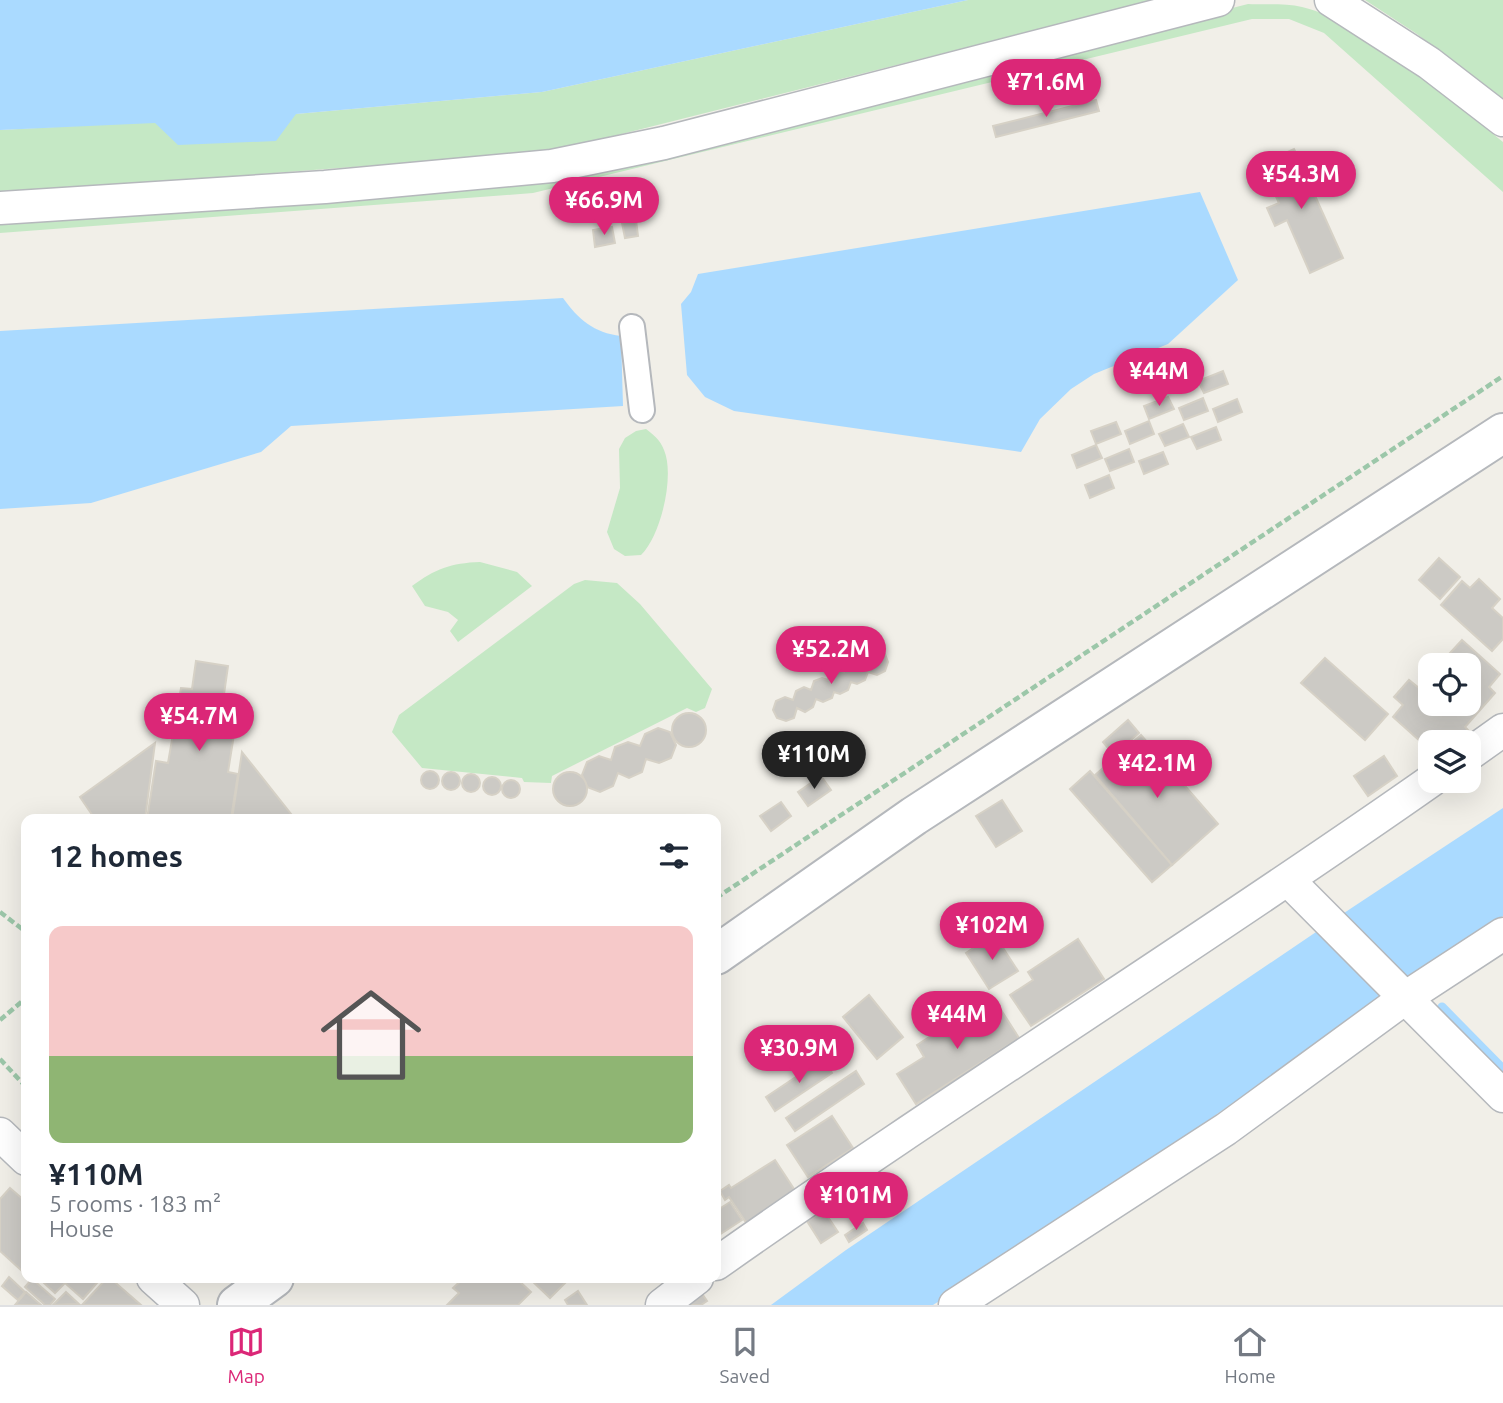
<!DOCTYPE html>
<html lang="en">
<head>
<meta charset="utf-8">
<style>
	:root { --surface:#fff; --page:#f2f2f3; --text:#1f2937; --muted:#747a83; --line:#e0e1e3; --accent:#db2777 }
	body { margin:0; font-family:Ubuntu,sans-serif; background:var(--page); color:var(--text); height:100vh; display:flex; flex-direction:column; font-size:26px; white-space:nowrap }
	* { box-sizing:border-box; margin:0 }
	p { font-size:23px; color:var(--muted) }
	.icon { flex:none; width:38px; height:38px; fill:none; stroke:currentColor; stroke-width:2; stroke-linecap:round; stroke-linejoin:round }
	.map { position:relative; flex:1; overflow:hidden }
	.panel { position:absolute; left:21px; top:814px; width:700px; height:469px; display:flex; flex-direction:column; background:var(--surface); border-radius:14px; box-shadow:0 7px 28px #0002 }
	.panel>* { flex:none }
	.controls { position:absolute; left:1418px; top:653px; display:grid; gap:14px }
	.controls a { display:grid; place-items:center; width:63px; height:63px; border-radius:14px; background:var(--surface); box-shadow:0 7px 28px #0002; font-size:35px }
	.price { position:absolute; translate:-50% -60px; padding:0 16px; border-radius:24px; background:var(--accent); color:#fff; font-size:23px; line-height:46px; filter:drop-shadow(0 2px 4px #0008) }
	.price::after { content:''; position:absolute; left:50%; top:42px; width:21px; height:16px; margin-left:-10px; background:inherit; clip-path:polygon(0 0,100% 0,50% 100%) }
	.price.on { background:#222; color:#fff }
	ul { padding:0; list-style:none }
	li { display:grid; align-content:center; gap:14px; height:371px; padding:0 28px }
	li span { display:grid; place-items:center; height:217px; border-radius:14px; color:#555 }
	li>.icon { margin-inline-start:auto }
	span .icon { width:126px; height:126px; fill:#fffc; stroke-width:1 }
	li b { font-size:30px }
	h2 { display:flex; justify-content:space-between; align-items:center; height:84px; padding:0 28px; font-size:30px }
	.tabs { display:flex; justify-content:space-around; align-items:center; height:98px; border-top:2px solid var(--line); background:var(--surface); font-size:19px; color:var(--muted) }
	.tabs a { display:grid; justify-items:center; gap:4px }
	.tabs .on { color:var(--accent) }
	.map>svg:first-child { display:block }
	.green { fill:#c5e8c5 }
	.water { fill:#aadaff }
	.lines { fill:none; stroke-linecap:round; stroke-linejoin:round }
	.stream { stroke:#aadaff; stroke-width:9 }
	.building { fill:#cccac5; stroke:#d6d1c6; stroke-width:2 }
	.pedestrian-casing { stroke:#b5b8bc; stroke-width:28 }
	.minor-casing { stroke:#b5b8bc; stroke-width:35 }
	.tertiary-casing { stroke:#b5b8bc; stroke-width:42 }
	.path { stroke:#9cc7a9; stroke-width:4.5; stroke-dasharray:7 3.5; stroke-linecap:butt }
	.pedestrian { stroke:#fff; stroke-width:24 }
	.minor { stroke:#fff; stroke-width:32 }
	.tertiary { stroke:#fff; stroke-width:38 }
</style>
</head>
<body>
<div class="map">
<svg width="1503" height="1305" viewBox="0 0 1503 1305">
	<rect width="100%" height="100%" fill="#f1efe8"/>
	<g class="green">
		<path d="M968 0H1156L550 152 0 194V130L296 114 542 92Z"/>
		<path d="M1365 0H1503V103L1417 34Z"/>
		<path d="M1248 4C1265 5 1286 3 1302 7 1371 24 1449 97 1503 142V192L1324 33 1289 19H1252L533 193 0 233V221L563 178Z"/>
		<path d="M646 429C654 435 660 440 664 450 675 475 661 536 641 555L625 556 614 549 607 532 620 488 619 449 625 438 636 431Z"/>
		<path d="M480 562 517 572 532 586 458 642 450 631 458 620 448 612 425 606 412 586C435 569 451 563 480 562Z"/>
		<path d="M585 580 617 583 640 604 712 689 705 708 696 712 687 708 552 776 551 783 524 782 522 778 422 768 392 732 399 715 574 584Z"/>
	</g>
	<g class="water">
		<path d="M0 0H968L542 92 296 114 276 141 178 145 155 123 0 130Z"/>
		<path d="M1200 192 1238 280 1168 344 1094 374 1071 389 1040 419 1021 452 734 411 705 397 687 375 681 304 691 292 698 274Z"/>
		<path d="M563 298C578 319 594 333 621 336L623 406 291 426 261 452 91 503 0 509V331Z"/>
		<path d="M1503 808V916L1406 978 1379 990V1002L1019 1251 933 1305H771L846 1250 1350 909Z"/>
	</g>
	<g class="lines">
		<path class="stream" d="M1442 1007 1503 1069"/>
	</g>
	<g class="building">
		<path d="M1096 100 1099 111 996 137 993 126Z"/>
		<path d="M1294 149 1343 258 1310 273 1287 220 1275 226 1267 208 1279 203 1261 164Z"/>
		<path d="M636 220 638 236 625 238 622 223Z"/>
		<path d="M612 227 615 243 595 247 593 230Z"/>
		<path d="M1223 371 1228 384 1204 393 1198 381Z"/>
		<path d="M1168 397 1174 409 1149 419 1144 406Z"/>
		<path d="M1203 398 1208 411 1184 420 1179 408Z"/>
		<path d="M1237 399 1242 412 1218 422 1213 409Z"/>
		<path d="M1149 421 1154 434 1130 444 1125 431Z"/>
		<path d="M1116 422 1121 434 1096 444 1091 431Z"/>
		<path d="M1183 424 1189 437 1165 446 1159 434Z"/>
		<path d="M1216 427 1221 440 1197 449 1191 437Z"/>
		<path d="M1096 445 1102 458 1077 468 1072 455Z"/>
		<path d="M1129 449 1134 462 1110 471 1105 459Z"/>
		<path d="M1163 452 1168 464 1144 474 1139 461Z"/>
		<path d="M1109 475 1114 488 1090 498 1085 485Z"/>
		<path d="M1439 558 1460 577 1440 599 1419 580Z"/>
		<path d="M1479 579 1500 599 1492 608 1503 618V639L1492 651 1441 605 1462 581 1470 588Z"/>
		<path d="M1462 640 1500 674 1489 687 1495 693 1465 727 1470 732 1461 742H1430V750L1393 717 1403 705 1394 697 1409 680 1419 688 1430 675V704H1468V665H1439Z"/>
		<path d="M876 651 885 654 888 662 885 671 877 675 868 672 865 680 857 684 851 682 848 690 840 694 834 692 832 698 823 702 816 699 813 707 805 712 797 708 794 718 786 721 777 718 773 710 776 701 785 697 793 700 796 691 804 687 811 690 814 681 822 678 828 680 830 674 839 670 844 672 848 664 856 660 864 663 868 654Z"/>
		<path d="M1325 658 1388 714 1365 740 1301 683Z"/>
		<path d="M196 661 228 666 224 694 240 697 228 772 238 774 231 819H147L156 761 168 763 181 688 192 689Z"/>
		<circle cx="689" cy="730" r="17"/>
		<path d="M1128 720 1139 733 1114 755 1103 742Z"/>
		<path d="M658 728 670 732 676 745 671 758 659 763 646 759 642 772 629 778 618 773 613 786 600 792 587 787 582 775 587 762 599 756 611 760 615 747 628 742 640 746 645 734Z"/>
		<path d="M1141 735 1218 824 1172 865 1095 775Z"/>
		<path d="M155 743 145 819H95L80 797Z"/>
		<path d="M242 752 295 819H232Z"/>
		<path d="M1384 756 1397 776 1368 796 1354 776Z"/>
		<circle cx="430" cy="780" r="9"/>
		<path d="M1090 771 1172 865 1152 882 1070 789Z"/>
		<circle cx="451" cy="781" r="9"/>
		<circle cx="570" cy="789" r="17"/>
		<circle cx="471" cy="783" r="9"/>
		<path d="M821 776 831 790 808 806 798 792Z"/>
		<circle cx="492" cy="786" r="9"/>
		<circle cx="511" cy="789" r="9"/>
		<path d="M1002 800 1022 831 996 847 976 816Z"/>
		<path d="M781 802 791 816 771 831 760 816Z"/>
		<path d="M994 934 1018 971 989 989 966 953Z"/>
		<path d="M1078 939 1104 979 1031 1026 1010 995 1033 980 1028 972Z"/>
		<path d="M869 995 903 1037 877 1059 843 1017Z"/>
		<path d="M996 1002 1019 1038 916 1104 897 1074 924 1057 917 1045 969 1011 973 1017Z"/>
		<path d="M823 1059 832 1073 775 1111 766 1097Z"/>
		<path d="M856 1071 864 1084 795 1131 786 1118Z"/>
		<path d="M832 1116 853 1148 808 1177 787 1145Z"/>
		<path d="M775 1160 796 1192 747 1224 729 1197 725 1200 720 1191 729 1185 731 1188Z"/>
		<path d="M10 1188 26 1202V1267L22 1271 0 1251V1199Z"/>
		<path d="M730 1202 742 1220 716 1237V1211Z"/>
		<path d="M824 1211 838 1232 821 1243 807 1221Z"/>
		<path d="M863 1223 867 1230 849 1242 845 1235Z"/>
		<path d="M9 1277 25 1292 18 1300 2 1286Z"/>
		<path d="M49 1278H90L97 1283 83 1299 65 1283 55 1293 44 1283Z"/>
		<path d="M107 1278H110L141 1305H82Z"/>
		<path d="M464 1278 470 1281 474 1278H516L531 1292 518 1305H447L459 1293 453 1288Z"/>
		<path d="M529 1278H570L550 1298Z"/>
		<path d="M32 1279 55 1299 50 1305H45L25 1287Z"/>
		<path d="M578 1291 587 1305H568L565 1300Z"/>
		<path d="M26 1292 41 1305H15Z"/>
		<path d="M66 1292 79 1304 53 1305Z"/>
		<path d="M701 1292 707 1301 701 1305H686Z"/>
	</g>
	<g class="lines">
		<g class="pedestrian-casing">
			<path id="pedestrian" d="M632 327 642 410"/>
		</g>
		<g class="minor-casing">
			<g id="minor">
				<path d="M1331 0 1429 63 1503 120"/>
				<path d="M0 208 325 187 552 166 664 143 1218 0"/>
				<path d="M1468 755 1503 730"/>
				<path d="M1289 881 1503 1096"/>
				<path d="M0 1134 26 1159"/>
				<path d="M716 1264C951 1098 1196 946 1432 780"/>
				<path d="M153 1278 183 1305"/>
				<path d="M662 1305 697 1278"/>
				<path d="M955 1305 1226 1129 1405 998 1503 934"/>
			</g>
		</g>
		<g class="tertiary-casing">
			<g id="tertiary">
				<path d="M716 955 914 816 1503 433"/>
				<path d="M237 1305 274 1278"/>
			</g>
		</g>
		<g class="path">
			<path d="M716 898 1503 376"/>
			<path d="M0 912 26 932"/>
			<path d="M0 1020 26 998"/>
			<path d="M0 1059 26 1087"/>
		</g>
		<use href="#pedestrian" class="pedestrian"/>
		<use href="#minor" class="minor"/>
		<use href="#tertiary" class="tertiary"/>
	</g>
</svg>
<div class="controls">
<a><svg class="icon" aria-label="locate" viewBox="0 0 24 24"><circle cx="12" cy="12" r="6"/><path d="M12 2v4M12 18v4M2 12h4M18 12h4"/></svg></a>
<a><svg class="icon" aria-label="layers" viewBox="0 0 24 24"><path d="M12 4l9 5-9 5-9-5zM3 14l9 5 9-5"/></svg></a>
</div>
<b class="price" style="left:1046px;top:119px">¥71.6M</b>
<b class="price" style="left:1301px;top:211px">¥54.3M</b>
<b class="price" style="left:604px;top:237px">¥66.9M</b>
<b class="price" style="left:1159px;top:408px">¥44M</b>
<b class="price" style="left:831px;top:686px">¥52.2M</b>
<b class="price" style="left:199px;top:753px">¥54.7M</b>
<b class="price on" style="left:814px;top:791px">¥110M</b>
<b class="price" style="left:1157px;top:800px">¥42.1M</b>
<b class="price" style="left:992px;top:962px">¥102M</b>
<b class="price" style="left:957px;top:1051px">¥44M</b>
<b class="price" style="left:799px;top:1085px">¥30.9M</b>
<b class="price" style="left:856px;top:1232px">¥101M</b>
<section class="panel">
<h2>12 homes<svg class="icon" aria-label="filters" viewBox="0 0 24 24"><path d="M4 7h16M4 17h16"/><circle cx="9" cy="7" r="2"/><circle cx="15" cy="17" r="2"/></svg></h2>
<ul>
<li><span style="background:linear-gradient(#f6c9c9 60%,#8fb573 0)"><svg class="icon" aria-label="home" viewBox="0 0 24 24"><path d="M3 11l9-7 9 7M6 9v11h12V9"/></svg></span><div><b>¥110M</b><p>5 rooms · 183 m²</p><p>House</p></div></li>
</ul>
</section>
</div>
<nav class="tabs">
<a class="on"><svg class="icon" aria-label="map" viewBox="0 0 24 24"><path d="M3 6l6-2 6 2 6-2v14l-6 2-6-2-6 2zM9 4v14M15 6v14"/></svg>Map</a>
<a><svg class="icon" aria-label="saved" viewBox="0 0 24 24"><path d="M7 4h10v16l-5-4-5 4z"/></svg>Saved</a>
<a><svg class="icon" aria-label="home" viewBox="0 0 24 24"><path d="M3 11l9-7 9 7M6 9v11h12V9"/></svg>Home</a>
</nav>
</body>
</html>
